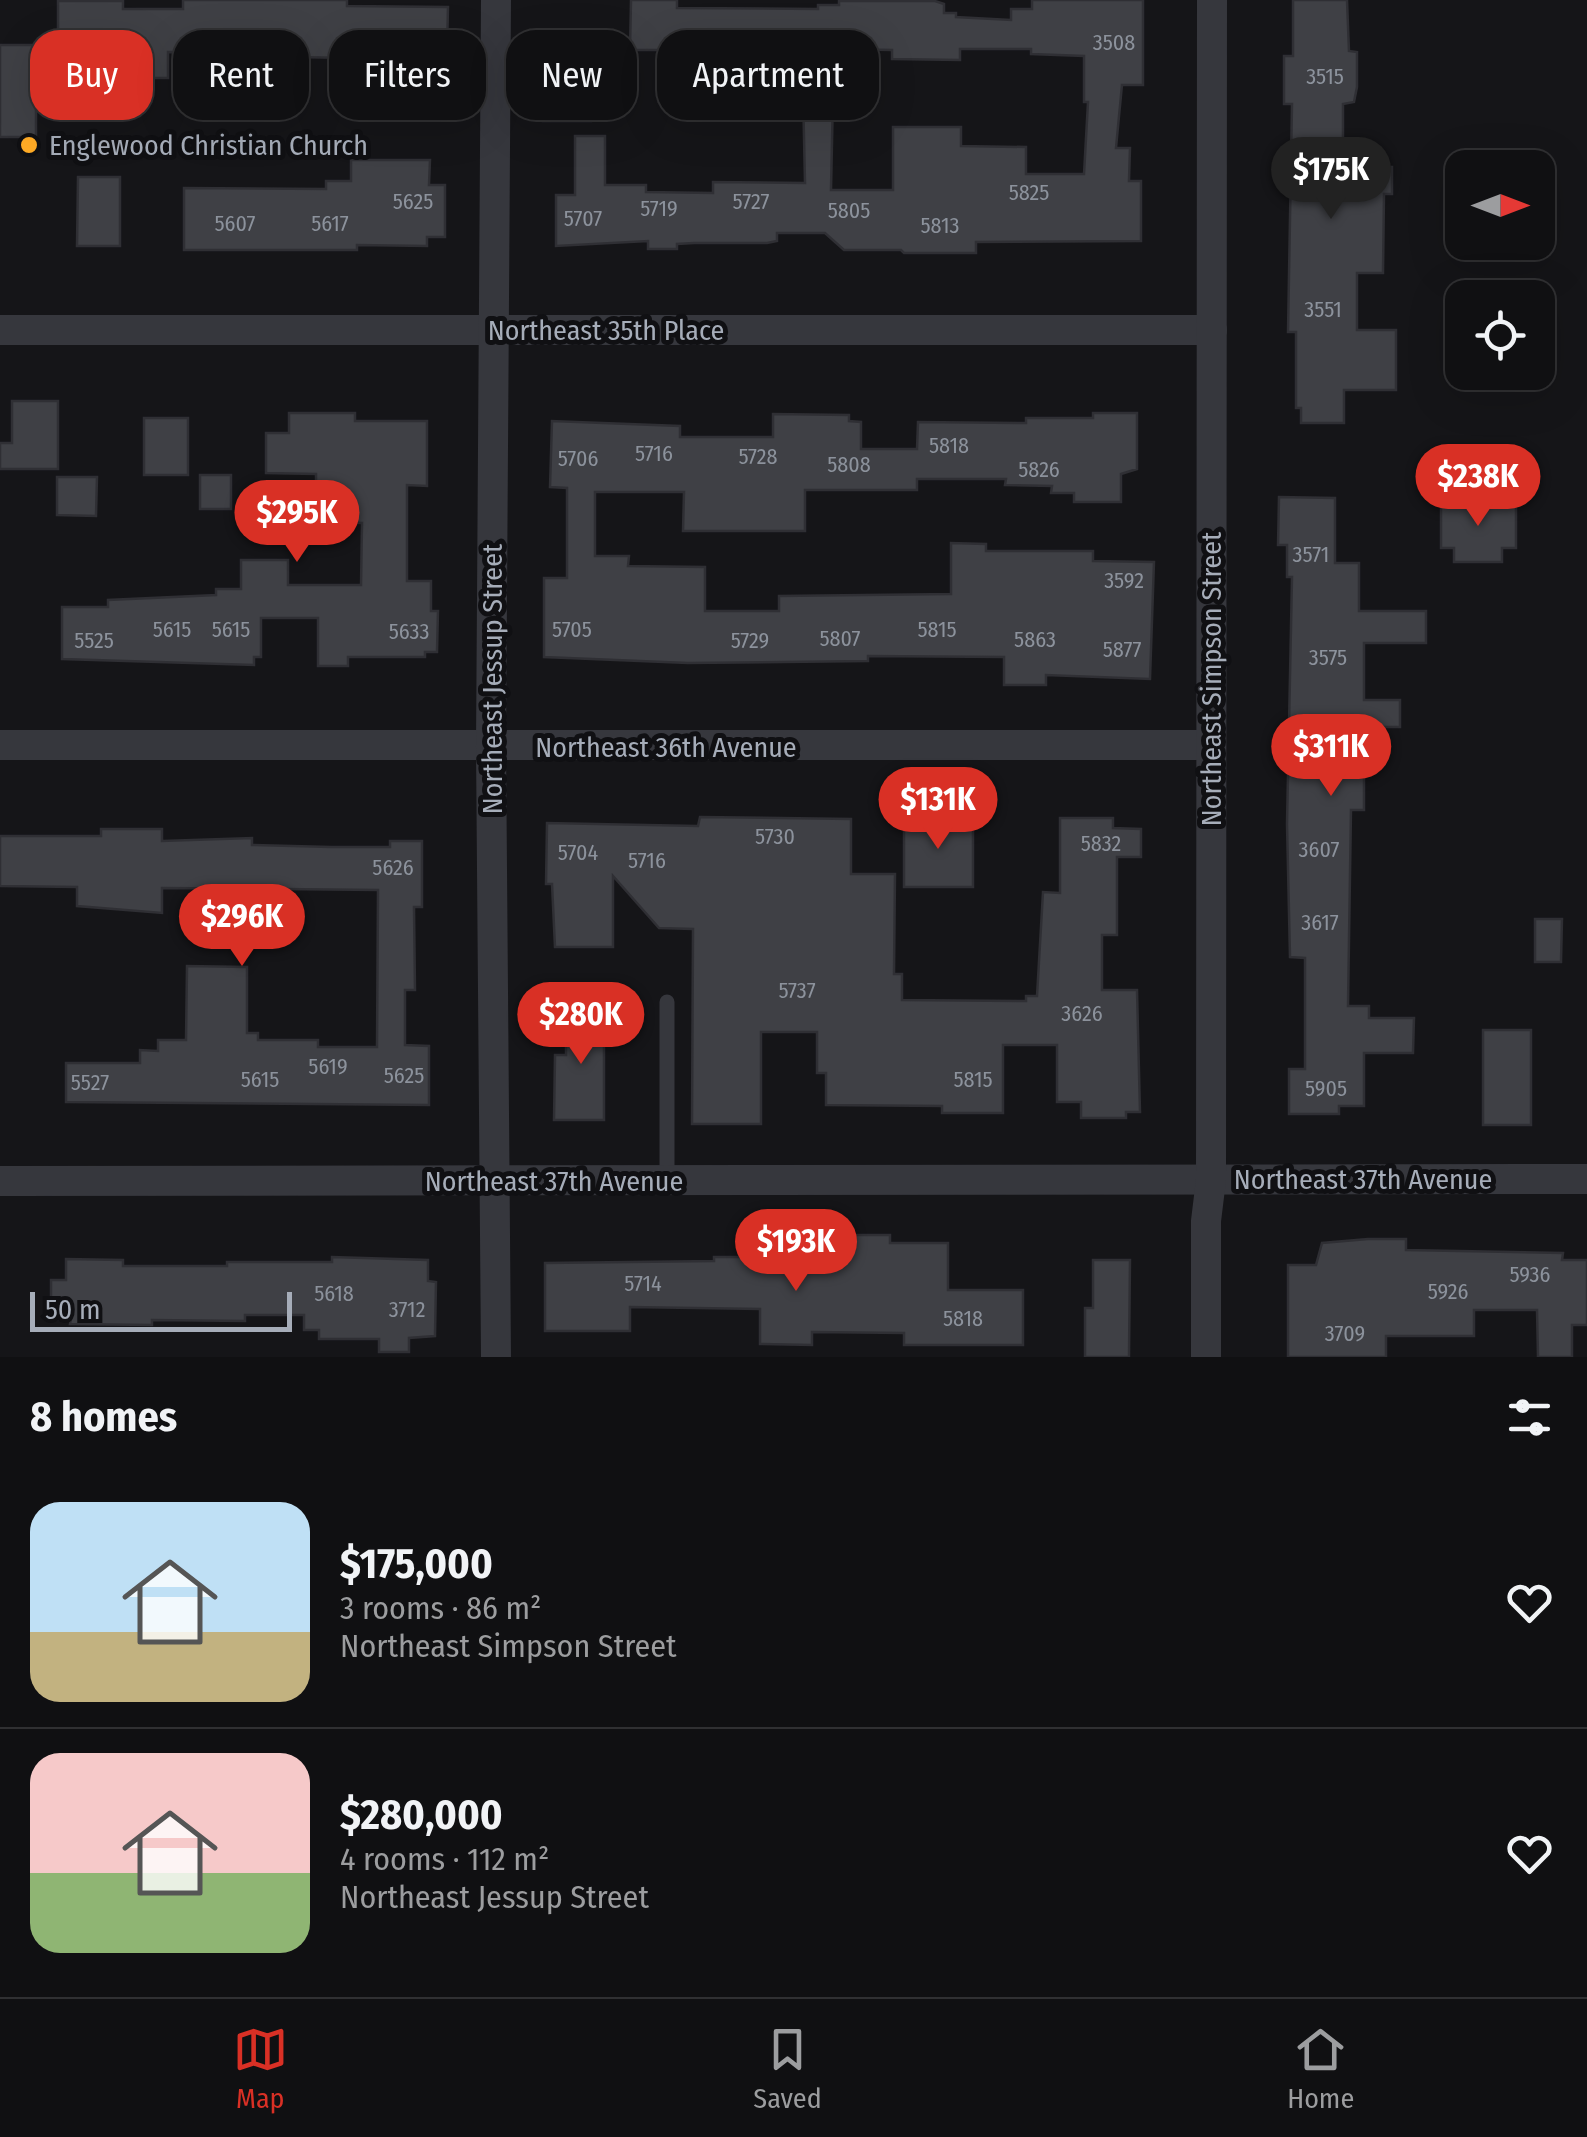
<!DOCTYPE html>
<html lang="en">
<head>
<meta charset="utf-8">
<style>
	:root { --surface:#101012; --page:#1e1e20; --text:#f1f3f6; --muted:#9c9d9f; --line:#303032; --accent:#d93025 }
	body { margin:0; font-family:"Fira Sans Condensed",sans-serif; background:var(--page); color:var(--text); height:100vh; display:flex; flex-direction:column; font-size:38px; white-space:nowrap }
	* { box-sizing:border-box; margin:0 }
	p { font-size:32px; color:var(--muted) }
	.icon { flex:none; width:55px; height:55px; fill:none; stroke:currentColor; stroke-width:2; stroke-linecap:round; stroke-linejoin:round }
	.map { position:relative; height:1357px; overflow:hidden }
	.details { display:flex; flex-direction:column; background:var(--surface); flex:1 }
	.details>* { flex:none }
	.hud { position:absolute; left:30px; top:30px; width:1000px; height:90px; display:flex; gap:20px }
	.needle { width:65px; rotate:90deg }
	.fabs { position:absolute; left:1445px; top:150px; display:grid; gap:20px }
	.fabs a { display:grid; place-items:center; width:110px; height:110px; border-radius:20px; background:var(--surface); box-shadow:0 10px 40px #0002,0 0 0 2px var(--line); font-size:50px }
	.scale { position:absolute; left:30px; bottom:25px; width:262px; box-sizing:border-box; padding-left:10px; border:5px solid #a6adb9; border-top:0; font-size:28px; line-height:35px; white-space:nowrap; color:#a6adb9; -webkit-text-stroke:8px #101013; paint-order:stroke }
	.price { position:absolute; translate:-50% -85px; padding:0 22px; border-radius:35px; background:var(--accent); color:#fff; font-size:32px; line-height:65px; filter:drop-shadow(0 2px 5px #0008) }
	.price::after { content:''; position:absolute; left:50%; top:60px; width:30px; height:22px; margin-left:-15px; background:inherit; clip-path:polygon(0 0,100% 0,50% 100%) }
	.price.active { background:#222; color:#fff }
	ul { padding:0; list-style:none }
	li { display:flex; align-items:center; gap:30px; height:250px; padding:0 30px }
	li+li { border-top:2px solid var(--line) }
	li span { display:grid; place-items:center; flex:none; width:280px; height:200px; border-radius:30px; color:#555 }
	li>.icon { margin-inline-start:auto }
	span .icon { width:120px; height:120px; fill:#fffc; stroke-width:1 }
	li b { font-size:42px }
	h2 { display:flex; justify-content:space-between; align-items:center; height:120px; padding:0 30px; font-size:42px }
	.tag { padding:0 35px; border-radius:30px; background:var(--surface); box-shadow:0 10px 40px #0002,0 0 0 2px var(--line); font-size:35px; line-height:90px }
	.tag.active { background:var(--accent); color:#fff }
	.tab-bar { display:flex; justify-content:space-around; align-items:center; height:140px; border-top:2px solid var(--line); background:var(--surface); font-size:28px; color:var(--muted) }
	.tab-bar a { display:grid; justify-items:center; gap:5px }
	.tab-bar .active { color:var(--accent) }
	.map>svg:first-child { display:block }
	.building { fill:#3f4045; stroke:#2f2f34; stroke-width:2.5; fill-rule:evenodd }
	.lines { fill:none; stroke-linecap:round; stroke-linejoin:round }
	.service { stroke:#36373d; stroke-width:15 }
	.minor { stroke:#36373d; stroke-width:30 }
	.poi-dot { fill:#ffab26; stroke:#101013; stroke-width:4 }
	.labels { text-anchor:middle; stroke-width:10; stroke-linejoin:round; paint-order:stroke }
	.number-label { font-size:22px; fill:#8c929c }
	.poi-label { font-size:28px; fill:#a6adb9; stroke:#101013; text-anchor:start }
	.street-label { font-size:28px; fill:#a6adb9; stroke:#101013 }
</style>
</head>
<body>
<div class="map">
<svg width="1587" height="1357" viewBox="0 0 1587 1357">
	<rect width="100%" height="100%" fill="#151518"/>
	<g class="building">
		<path d="M183 0H347V6L448 7 447 51H435V72H350V58L293 57V65H250V53L168 52V78H140V73H97V46H58V1H123V9H183Z"/>
		<path d="M631 0H677V8L818 9V5H839V1H935L944 4V13H956V17L1011 20V9H1032V0H1143V85H1122L1116 148H1130L1129 181H1141V241L976 242V253H904L901 250H844L825 233H777V241L767 243H694L677 244V249H648V241L556 246V195H575V136H605V185H646V192L713 193V182L805 183 802 47H740V58H714L713 50H630ZM834 49 892 50V59L960 60V49H1031V54L1084 56V102H1088L1084 174H1026V147L961 146V127H893V190H831Z"/>
		<path d="M1293 0H1347L1349 51 1357 52V87L1354 102 1343 104V166L1392 167V194H1384L1383 273H1357V330H1396V390H1344V423H1301V408H1296V332H1288L1292 104H1284V56H1293Z"/>
		<rect x="0" y="45" width="36" height="92"/>
		<rect x="543" y="58" width="48" height="63"/>
		<path d="M351 160H430L429 185H445V237H427V246L357 245V250H184V188L326 189V181H351Z"/>
		<path d="M78 177H120V246H77Z"/>
		<path d="M12 401H58V469H0V443H12Z"/>
		<path d="M289 413H355V421H427V486L407 485V581H431V611H438L437 652H425V657H348V666H318V618H261V657H254V665L62 659V607H108V600L216 595V589H241V560H288V585H361L362 523 316 522V474L266 473V433H289Z"/>
		<path d="M1093 413H1137V469L1121 474V502H1074V493H1051L1052 486 1005 485 1006 479H917V490H805V531H683L684 492H595V556H629L628 566 705 567V611H779V596L951 594V543L986 544V551H1093V561L1154 562 1150 679 1046 675V685H1004V657L868 656V661L688 663 544 657V578H567V488L550 487 552 421 680 426V437H773V414L849 415V421L861 422V449H917L918 422 1026 423V418H1093Z"/>
		<rect x="144" y="418" width="44" height="57"/>
		<rect x="200" y="475" width="31" height="34"/>
		<path d="M57 477H97L96 516 57 515Z"/>
		<path d="M1279 497 1335 498V563H1359V611H1426V643H1364V700H1400V727H1364V810H1351L1348 1006H1369V1018H1414L1413 1053H1364V1106H1339V1114H1289V1069H1305V958L1290 957 1287 824 1292 577H1287V545H1278Z"/>
		<path d="M1441 500H1516V548H1502V562H1454V548H1441Z"/>
		<path d="M904 816 973 817V887H904Z"/>
		<path d="M700 817 851 819V874H895L894 974H902V1000L1026 1001V996H1037L1043 892 1060 893V818H1113V828L1141 829V857H1117V935H1102V990H1137L1140 1112H1126V1118H1081V1102H1057V1045H1003V1113H942V1106L826 1105V1073H817V1032H761V1124H692L693 929 659 928 613 876V947H555L552 884H546L547 823 698 826Z"/>
		<path d="M101 829H162V841L252 838V845L331 847H390V841H422V907H414L415 990H405V1045L429 1046V1105L66 1102V1063H140V1050L158 1051V1040H186L187 966 247 967V1033H258V1040H318V1047H377L378 890 162 888V913L77 906V887L0 886V836H101Z"/>
		<path d="M1535 919H1562L1561 962H1535Z"/>
		<path d="M566 1007 604 1008V1120H554L555 1055H566Z"/>
		<rect x="1483" y="1030" width="48" height="95"/>
		<path d="M841 1235H890V1243H948V1290H1023V1345H904V1333L812 1332V1345L760 1344V1309L630 1307V1331H545V1263L714 1261V1257H761V1251H841Z"/>
		<path d="M1368 1239H1406V1250L1563 1253 1562 1260H1587V1325H1572V1357H1538L1537 1310H1474V1336H1386V1357H1288V1265H1316L1322 1243Z"/>
		<path d="M332 1257 428 1260V1281L436 1282 435 1336 409 1338V1352H379V1339H319V1330H304V1315H245V1321L152 1320V1325L70 1324 71 1319H51V1280H66V1259L123 1260V1266H227V1262H332Z"/>
		<path d="M1093 1260H1130L1129 1357H1085V1308H1093Z"/>
	</g>
	<g class="lines">
		<path class="service" d="M667 1002V1180"/>
		<g class="minor">
			<path d="M0 330H1212"/>
			<path d="M0 745H1211"/>
			<path d="M0 1181 1587 1179"/>
			<path d="M496 1357 491 747 496 0"/>
			<path d="M1206 1357V1221L1211 1180 1212 0"/>
		</g>
	</g>
	<circle class="poi-dot" cx="29" cy="145" r="10"/>
	<g class="labels">
		<g class="number-label">
			<text x="1114" y="50">3508</text>
			<text x="1325" y="84">3515</text>
			<text x="1029" y="200">5825</text>
			<text x="413" y="209">5625</text>
			<text x="751" y="209">5727</text>
			<text x="659" y="216">5719</text>
			<text x="849" y="218">5805</text>
			<text x="583" y="226">5707</text>
			<text x="235" y="231">5607</text>
			<text x="330" y="231">5617</text>
			<text x="940" y="233">5813</text>
			<text x="1323" y="317">3551</text>
			<text x="949" y="453">5818</text>
			<text x="654" y="461">5716</text>
			<text x="758" y="464">5728</text>
			<text x="578" y="466">5706</text>
			<text x="849" y="472">5808</text>
			<text x="1039" y="477">5826</text>
			<text x="1311" y="562">3571</text>
			<text x="1124" y="588">3592</text>
			<text x="172" y="637">5615</text>
			<text x="231" y="637">5615</text>
			<text x="572" y="637">5705</text>
			<text x="937" y="637">5815</text>
			<text x="409" y="639">5633</text>
			<text x="840" y="646">5807</text>
			<text x="1035" y="647">5863</text>
			<text x="94" y="648">5525</text>
			<text x="750" y="648">5729</text>
			<text x="1122" y="657">5877</text>
			<text x="1328" y="665">3575</text>
			<text x="775" y="844">5730</text>
			<text x="1101" y="851">5832</text>
			<text x="1319" y="857">3607</text>
			<text x="578" y="860">5704</text>
			<text x="647" y="868">5716</text>
			<text x="393" y="875">5626</text>
			<text x="1320" y="930">3617</text>
			<text x="797" y="998">5737</text>
			<text x="1082" y="1021">3626</text>
			<text x="328" y="1074">5619</text>
			<text x="404" y="1083">5625</text>
			<text x="260" y="1087">5615</text>
			<text x="973" y="1087">5815</text>
			<text x="90" y="1090">5527</text>
			<text x="1326" y="1096">5905</text>
			<text x="1530" y="1282">5936</text>
			<text x="643" y="1291">5714</text>
			<text x="1448" y="1299">5926</text>
			<text x="334" y="1301">5618</text>
			<text x="407" y="1317">3712</text>
			<text x="963" y="1326">5818</text>
			<text x="1345" y="1341">3709</text>
		</g>
		<g class="poi-label">
			<text x="49" y="155">Englewood Christian Church</text>
		</g>
		<g class="street-label">
			<text x="606" y="340">Northeast 35th Place</text>
			<text transform="translate(492 679) rotate(-90)" y="10">Northeast Jessup Street</text>
			<text transform="translate(1211 679) rotate(-90)" y="10">Northeast Simpson Street</text>
			<text x="666" y="757">Northeast 36th Avenue</text>
			<text x="1363" y="1189">Northeast 37th Avenue</text>
			<text x="554" y="1191">Northeast 37th Avenue</text>
		</g>
	</g>
</svg>
<div class="fabs">
<a><svg class="needle" viewBox="-14 -14 28 28"><path d="M0-13l5 13h-10z" fill="#e53935"/><path d="M0 13l5-13h-10z" fill="#9c9d9f"/></svg></a>
<a><svg class="icon" aria-label="locate" viewBox="0 0 24 24"><circle cx="12" cy="12" r="6"/><path d="M12 2v4M12 18v4M2 12h4M18 12h4"/></svg></a>
</div>
<div class="scale">50 m</div>
<b class="price active" style="left:1331px;top:222px">$175K</b>
<b class="price" style="left:1478px;top:529px">$238K</b>
<b class="price" style="left:297px;top:565px">$295K</b>
<b class="price" style="left:1331px;top:799px">$311K</b>
<b class="price" style="left:938px;top:852px">$131K</b>
<b class="price" style="left:242px;top:969px">$296K</b>
<b class="price" style="left:581px;top:1067px">$280K</b>
<b class="price" style="left:796px;top:1294px">$193K</b>
<div class="hud">
<a class="tag active">Buy</a>
<a class="tag">Rent</a>
<a class="tag">Filters</a>
<a class="tag">New</a>
<a class="tag">Apartment</a>
</div>
</div>
<section class="details">
<h2>8 homes<svg class="icon" aria-label="filters" viewBox="0 0 24 24"><path d="M4 7h16M4 17h16"/><circle cx="9" cy="7" r="2"/><circle cx="15" cy="17" r="2"/></svg></h2>
<ul>
<li><span style="background:linear-gradient(#bfe0f5 65%,#c2b280 0)"><svg class="icon" aria-label="home" viewBox="0 0 24 24"><path d="M3 11l9-7 9 7M6 9v11h12V9"/></svg></span><div><b>$175,000</b><p>3 rooms · 86 m²</p><p>Northeast Simpson Street</p></div><svg class="icon" aria-label="heart" viewBox="0 0 24 24"><path d="M12 20l-8-8c-3-5 5-10 8-4 3-6 11-1 8 4z"/></svg></li>
<li><span style="background:linear-gradient(#f6c9c9 60%,#8fb573 0)"><svg class="icon" aria-label="home" viewBox="0 0 24 24"><path d="M3 11l9-7 9 7M6 9v11h12V9"/></svg></span><div><b>$280,000</b><p>4 rooms · 112 m²</p><p>Northeast Jessup Street</p></div><svg class="icon" aria-label="heart" viewBox="0 0 24 24"><path d="M12 20l-8-8c-3-5 5-10 8-4 3-6 11-1 8 4z"/></svg></li>
</ul>
</section>
<nav class="tab-bar">
<a class="active"><svg class="icon" aria-label="map" viewBox="0 0 24 24"><path d="M3 6l6-2 6 2 6-2v14l-6 2-6-2-6 2zM9 4v14M15 6v14"/></svg>Map</a>
<a><svg class="icon" aria-label="saved" viewBox="0 0 24 24"><path d="M7 4h10v16l-5-4-5 4z"/></svg>Saved</a>
<a><svg class="icon" aria-label="home" viewBox="0 0 24 24"><path d="M3 11l9-7 9 7M6 9v11h12V9"/></svg>Home</a>
</nav>
</body>
</html>
